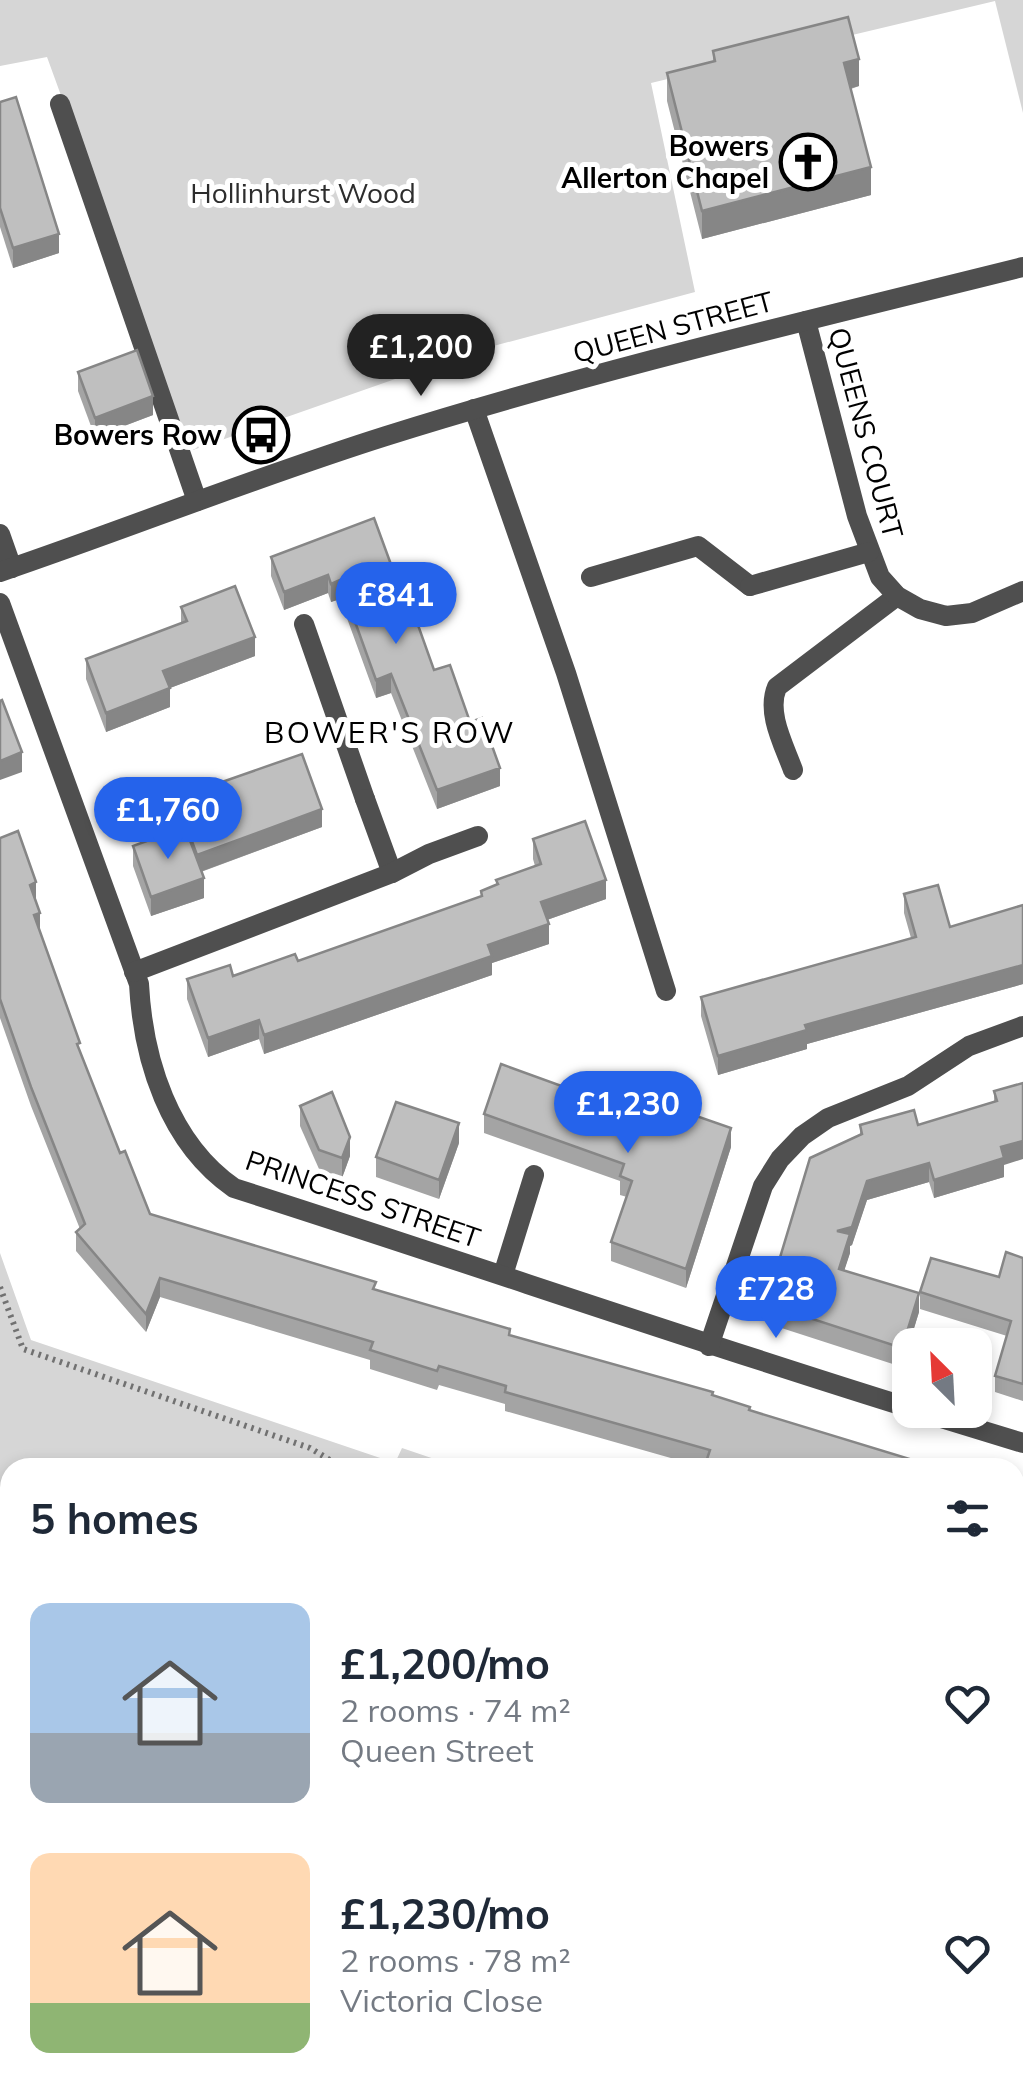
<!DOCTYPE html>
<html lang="en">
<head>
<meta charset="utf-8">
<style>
	:root { --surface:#fff; --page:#f6f6f7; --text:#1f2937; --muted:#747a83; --accent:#2563eb }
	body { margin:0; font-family:Mulish,sans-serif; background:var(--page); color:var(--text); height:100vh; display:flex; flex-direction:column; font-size:38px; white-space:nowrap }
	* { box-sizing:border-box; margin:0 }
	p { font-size:32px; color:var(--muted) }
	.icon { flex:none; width:55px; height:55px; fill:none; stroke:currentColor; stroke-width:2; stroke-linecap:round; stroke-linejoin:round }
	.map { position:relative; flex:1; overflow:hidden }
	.sheet { position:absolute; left:0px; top:1458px; width:1025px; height:642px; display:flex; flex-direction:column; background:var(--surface); border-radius:30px 30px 0 0; box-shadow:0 5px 15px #0003 }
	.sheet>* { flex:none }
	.needle { width:65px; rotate:336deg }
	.tools { position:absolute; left:892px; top:1328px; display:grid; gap:20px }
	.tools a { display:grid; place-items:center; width:100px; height:100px; border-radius:20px; background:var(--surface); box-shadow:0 5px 15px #0003; font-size:50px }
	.price { position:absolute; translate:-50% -85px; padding:0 22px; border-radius:35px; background:var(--accent); color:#fff; font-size:32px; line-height:65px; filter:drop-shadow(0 2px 5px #0008) }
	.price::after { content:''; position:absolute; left:50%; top:60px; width:30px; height:22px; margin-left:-15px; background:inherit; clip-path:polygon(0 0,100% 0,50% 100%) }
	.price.current { background:#222; color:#fff }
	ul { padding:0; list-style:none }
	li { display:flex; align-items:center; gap:30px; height:250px; padding:0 30px }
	li span { display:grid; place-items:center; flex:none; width:280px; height:200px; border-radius:20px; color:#555 }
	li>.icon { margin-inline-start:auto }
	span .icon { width:120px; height:120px; fill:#fffc; stroke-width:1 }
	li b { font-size:42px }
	h2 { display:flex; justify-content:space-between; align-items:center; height:120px; padding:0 30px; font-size:42px }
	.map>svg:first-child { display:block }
	.green { fill:#d6d6d6 }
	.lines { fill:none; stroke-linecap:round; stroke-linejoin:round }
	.path { stroke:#717171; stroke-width:6; stroke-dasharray:2.5 5; stroke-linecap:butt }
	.lane { stroke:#4f4f4f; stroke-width:20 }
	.street { stroke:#4f4f4f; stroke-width:20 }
	.wall { fill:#a4a4a4 }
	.shaded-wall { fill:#868686 }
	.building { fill:#bfbfbf; stroke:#868686; stroke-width:2.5 }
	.labels { text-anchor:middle; stroke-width:10; stroke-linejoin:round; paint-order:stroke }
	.poi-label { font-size:28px; font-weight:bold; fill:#000; stroke:#fff; text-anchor:end }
	.park-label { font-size:28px; fill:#2d2d2d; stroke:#fff }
	.street-label { font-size:28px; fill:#000; stroke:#fff }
	.neighbourhood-label { font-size:30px; letter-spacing:2.5px; fill:#000; stroke:#fff }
</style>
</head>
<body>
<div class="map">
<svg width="1023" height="2098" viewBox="0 0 1023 2098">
	<rect width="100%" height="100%" fill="#fff"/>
	<g class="green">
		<path d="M0 0H1023V113L995 1 651 83 695 292 475 351 193 450 188 436H185L47 57 0 66Z"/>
		<path d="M0 1253 31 1340 395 1463 402 1448 458 1467 10 1468V2090H1015V1631L1023 1611V2098H0Z"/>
	</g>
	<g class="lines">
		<g class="path">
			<path d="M0 1287 23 1349 310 1448 343 1468"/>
			<path d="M1015 1720 1023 1717"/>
			<path d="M1015 2023 1023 2020"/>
			<path d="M0 2038 10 2034"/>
			<path d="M321 2090 326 2098"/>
		</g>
		<g class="lane">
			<path d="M60 104 197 501"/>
			<path d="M474 409 566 673 666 991"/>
			<path d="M0 534 12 568"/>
			<path d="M591 577 698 546 750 586"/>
			<path d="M304 624 365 799"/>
			<path d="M793 770C784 745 766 713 777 687L897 596"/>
			<path d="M503 1275 534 1175"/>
			<path d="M0 1566 10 1573"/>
			<path d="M976 2090 979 2098"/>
		</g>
		<g class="street">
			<path d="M806 321 857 516 880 577 897 596 920 609 946 616 972 613 1023 591"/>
			<path d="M0 572C129 528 256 477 386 436 596 370 810 320 1023 267"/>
			<path d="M750 586 869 552"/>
			<path d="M0 603 139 984C143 1060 169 1143 234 1188 460 1260 684 1338 910 1408"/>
			<path d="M365 799 392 873"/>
			<path d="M134 972 392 873 429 854 478 836"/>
			<path d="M709 1346 763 1186 780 1159 802 1136 828 1118 908 1086 969 1046 1023 1026"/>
			<path d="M915 1410 1023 1443"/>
		</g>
	</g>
	<g class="wall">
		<path d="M713 51 859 86 851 89 871 195 702 239 667 101V73L713 62Z"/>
		<path d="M0 102 59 253 13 268 0 227Z"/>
		<path d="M78 372 153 415 95 437 78 391Z"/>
		<path d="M271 557 393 570 434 670 470 722 500 786 437 809 391 693 376 698 340 599 331 602 328 593 284 610 271 576Z"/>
		<path d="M181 607 255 656 170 688V707L106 732 86 679V659L181 623Z"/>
		<path d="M176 798 322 827 201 872 204 898 151 916 133 866V846L180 829 176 816Z"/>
		<path d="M0 838 36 901 40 932 80 1051 120 1153 150 1214 510 1335 713 1395 750 1410 927 1468H706L505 1411V1404L439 1385 437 1390 370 1369V1360L160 1297 146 1332 76 1251V1232L80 1229 31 1106 0 1018Z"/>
		<path d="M533 839 606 899 547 920 549 944 492 963V975L264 1054 259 1039 208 1057 187 999V979L233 976 298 961 481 897V891L496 885V880L535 866 533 859Z"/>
		<path d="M904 894 950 927 1023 905V984L807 1044V1049L718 1075 701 1016V997L911 938 904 913Z"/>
		<path d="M1023 1083 1004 1165V1177L934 1198 929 1182 867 1200 852 1245 850 1246V1253L844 1270 919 1312 902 1367 766 1323V1304L860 1136V1125H918L994 1102V1091Z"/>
		<path d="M300 1106 350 1156 342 1178 319 1169 300 1126Z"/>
		<path d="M484 1114 731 1147 686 1288 611 1261V1242L627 1197 620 1195V1181L484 1133Z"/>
		<path d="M459 1143 439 1199 376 1177V1157Z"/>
		<path d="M1023 1258V1401L995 1392V1376L1007 1336 920 1309V1292L999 1277Z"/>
		<path d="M1015 1489 1023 1491V1578L1015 1575Z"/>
	</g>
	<g class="shaded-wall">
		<path d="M859 59V86L844 90V63Z"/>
		<path d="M871 167V195L702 239V211Z"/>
		<path d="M59 234V253L13 268V248Z"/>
		<path d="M153 396V415L95 437V418Z"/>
		<path d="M328 575V593L284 610V592Z"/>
		<path d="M340 580V599L331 602V584Z"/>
		<path d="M255 637V656L170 688V707L106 732V713L163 671Z"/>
		<path d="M391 674V693L376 698V680Z"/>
		<path d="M22 752V772L0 780V761Z"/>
		<path d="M500 768V786L437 809V790Z"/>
		<path d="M322 809V827L197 873V855Z"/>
		<path d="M204 878V898L151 916V897Z"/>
		<path d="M606 880V899L541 922V902Z"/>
		<path d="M36 882V901L30 885Z"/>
		<path d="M40 913V932L34 915Z"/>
		<path d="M549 924V944L492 963V975L264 1054V1035L488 945Z"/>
		<path d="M1023 965V984L807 1044V1049L718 1075V1056L805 1025Z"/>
		<path d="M259 1020V1039L208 1057V1038Z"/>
		<path d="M459 1123V1143L439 1199V1180Z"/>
		<path d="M731 1128V1147L686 1288V1269Z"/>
		<path d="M350 1137V1156L342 1178V1158Z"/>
		<path d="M1023 1141V1159L1004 1165V1177L934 1198V1180L1001 1147Z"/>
		<path d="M929 1163V1182L867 1200 852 1245 850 1246V1253L839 1287 837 1231 867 1181Z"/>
		<path d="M160 1278V1297L146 1332V1314Z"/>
		<path d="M919 1293V1312L902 1367V1348Z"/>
	</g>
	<g class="building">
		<path d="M848 17 859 59 844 63 871 167 702 211 667 73 715 61 713 51Z"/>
		<path d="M16 97 59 234 13 248 0 208V102Z"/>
		<path d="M137 350 153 396 95 418 78 372Z"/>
		<path d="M374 518 393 570 398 569 434 670 450 665 470 722 482 718 500 768 437 790 391 674 376 680 340 580 331 584 328 575 284 592 271 557Z"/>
		<path d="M235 586 255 637 163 671 170 688 106 713 86 659 187 621 181 607Z"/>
		<path d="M2 700 22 752 0 761V701Z"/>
		<path d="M302 754 322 809 197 855 176 798Z"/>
		<path d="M585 821 606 880 541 902 549 924 488 945 492 956 264 1035 259 1020 208 1038 187 979 230 965 233 976 295 954 298 961 482 896 481 891 498 884 496 880 541 864 533 839Z"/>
		<path d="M185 827 204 878 151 897 133 846Z"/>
		<path d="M18 831 36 882 30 885 40 913 34 915 80 1043 77 1044 120 1153 125 1151 150 1214 376 1282 373 1289 510 1329 509 1335 713 1392 712 1395 750 1407 749 1410 913 1460 912 1463 927 1468H724L706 1462 710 1450 505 1392 506 1386 439 1366 437 1371 370 1350 373 1342 160 1278 146 1314 76 1232 85 1224 31 1087 0 999V838Z"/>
		<path d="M938 885 950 927 1023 905V965L805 1025 807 1030 718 1056 701 997 916 937 904 894Z"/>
		<path d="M501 1064 633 1112 639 1096 731 1128 686 1269 611 1242 632 1181 620 1176 624 1164 484 1114Z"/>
		<path d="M1023 1083V1141L1001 1147 1004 1158 934 1180 929 1163 867 1181 852 1227 837 1231 850 1234 839 1269 919 1293 902 1348 766 1304 810 1158 862 1134 860 1125 914 1110 918 1125 997 1101 994 1091Z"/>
		<path d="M332 1092 350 1137 342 1158 319 1150 300 1106Z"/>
		<path d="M396 1102 459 1123 439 1180 376 1157Z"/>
		<path d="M1006 1252 1023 1258V1384L995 1376 1011 1321 920 1292 931 1258 999 1277Z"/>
		<path d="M1015 1489 1023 1491V1559L1015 1556Z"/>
	</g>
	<defs>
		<g id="church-ring" transform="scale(2.875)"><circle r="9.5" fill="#fff" stroke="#000" stroke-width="1.5"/><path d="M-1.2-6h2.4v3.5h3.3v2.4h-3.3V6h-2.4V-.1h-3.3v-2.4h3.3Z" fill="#000"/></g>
		<g id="bus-ring" transform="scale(2.875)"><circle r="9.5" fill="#fff" stroke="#000" stroke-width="1.5"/><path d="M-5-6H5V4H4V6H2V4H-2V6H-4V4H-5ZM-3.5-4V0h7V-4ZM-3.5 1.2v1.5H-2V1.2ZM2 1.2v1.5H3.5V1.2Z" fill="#000"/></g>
	</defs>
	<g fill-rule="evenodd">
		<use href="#church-ring" x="808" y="162"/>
		<use href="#bus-ring" x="261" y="435"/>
	</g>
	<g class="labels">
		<g class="poi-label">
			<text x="769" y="156">Bowers<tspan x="769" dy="32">Allerton Chapel</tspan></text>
			<text x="222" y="445">Bowers Row</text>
		</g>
		<g class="park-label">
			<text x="303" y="203">Hollinhurst Wood</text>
		</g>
		<g class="street-label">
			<text transform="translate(673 327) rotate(-15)" y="10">QUEEN STREET</text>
			<text transform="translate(866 433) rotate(75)" y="10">QUEENS COURT</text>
			<text transform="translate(363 1199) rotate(19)" y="10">PRINCESS STREET</text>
		</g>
		<g class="neighbourhood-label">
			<text x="390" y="743">BOWER'S ROW</text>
		</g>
	</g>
</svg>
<div class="tools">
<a><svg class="needle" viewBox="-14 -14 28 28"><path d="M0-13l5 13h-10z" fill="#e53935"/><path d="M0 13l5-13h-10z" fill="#747a83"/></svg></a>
</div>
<b class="price current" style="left:421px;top:399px">£1,200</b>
<b class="price" style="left:396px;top:647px">£841</b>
<b class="price" style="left:168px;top:862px">£1,760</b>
<b class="price" style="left:628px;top:1156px">£1,230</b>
<b class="price" style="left:776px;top:1341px">£728</b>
<section class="sheet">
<h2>5 homes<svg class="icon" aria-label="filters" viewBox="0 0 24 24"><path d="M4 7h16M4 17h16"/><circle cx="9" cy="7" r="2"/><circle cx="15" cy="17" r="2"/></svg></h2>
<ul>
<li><span style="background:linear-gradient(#a9c7e8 65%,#9aa5b1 0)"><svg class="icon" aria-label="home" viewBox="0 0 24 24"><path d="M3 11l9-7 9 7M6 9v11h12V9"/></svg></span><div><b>£1,200/mo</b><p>2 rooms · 74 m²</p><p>Queen Street</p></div><svg class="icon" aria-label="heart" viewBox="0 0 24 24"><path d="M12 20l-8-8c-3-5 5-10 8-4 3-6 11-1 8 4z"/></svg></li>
<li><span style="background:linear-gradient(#ffd9b3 75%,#8fb573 0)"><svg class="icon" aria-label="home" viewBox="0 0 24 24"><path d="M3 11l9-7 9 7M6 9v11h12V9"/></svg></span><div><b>£1,230/mo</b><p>2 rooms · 78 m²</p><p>Victoria Close</p></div><svg class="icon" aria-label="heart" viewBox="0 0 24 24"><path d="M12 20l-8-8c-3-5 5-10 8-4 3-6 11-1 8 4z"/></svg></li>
</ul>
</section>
</div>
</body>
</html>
